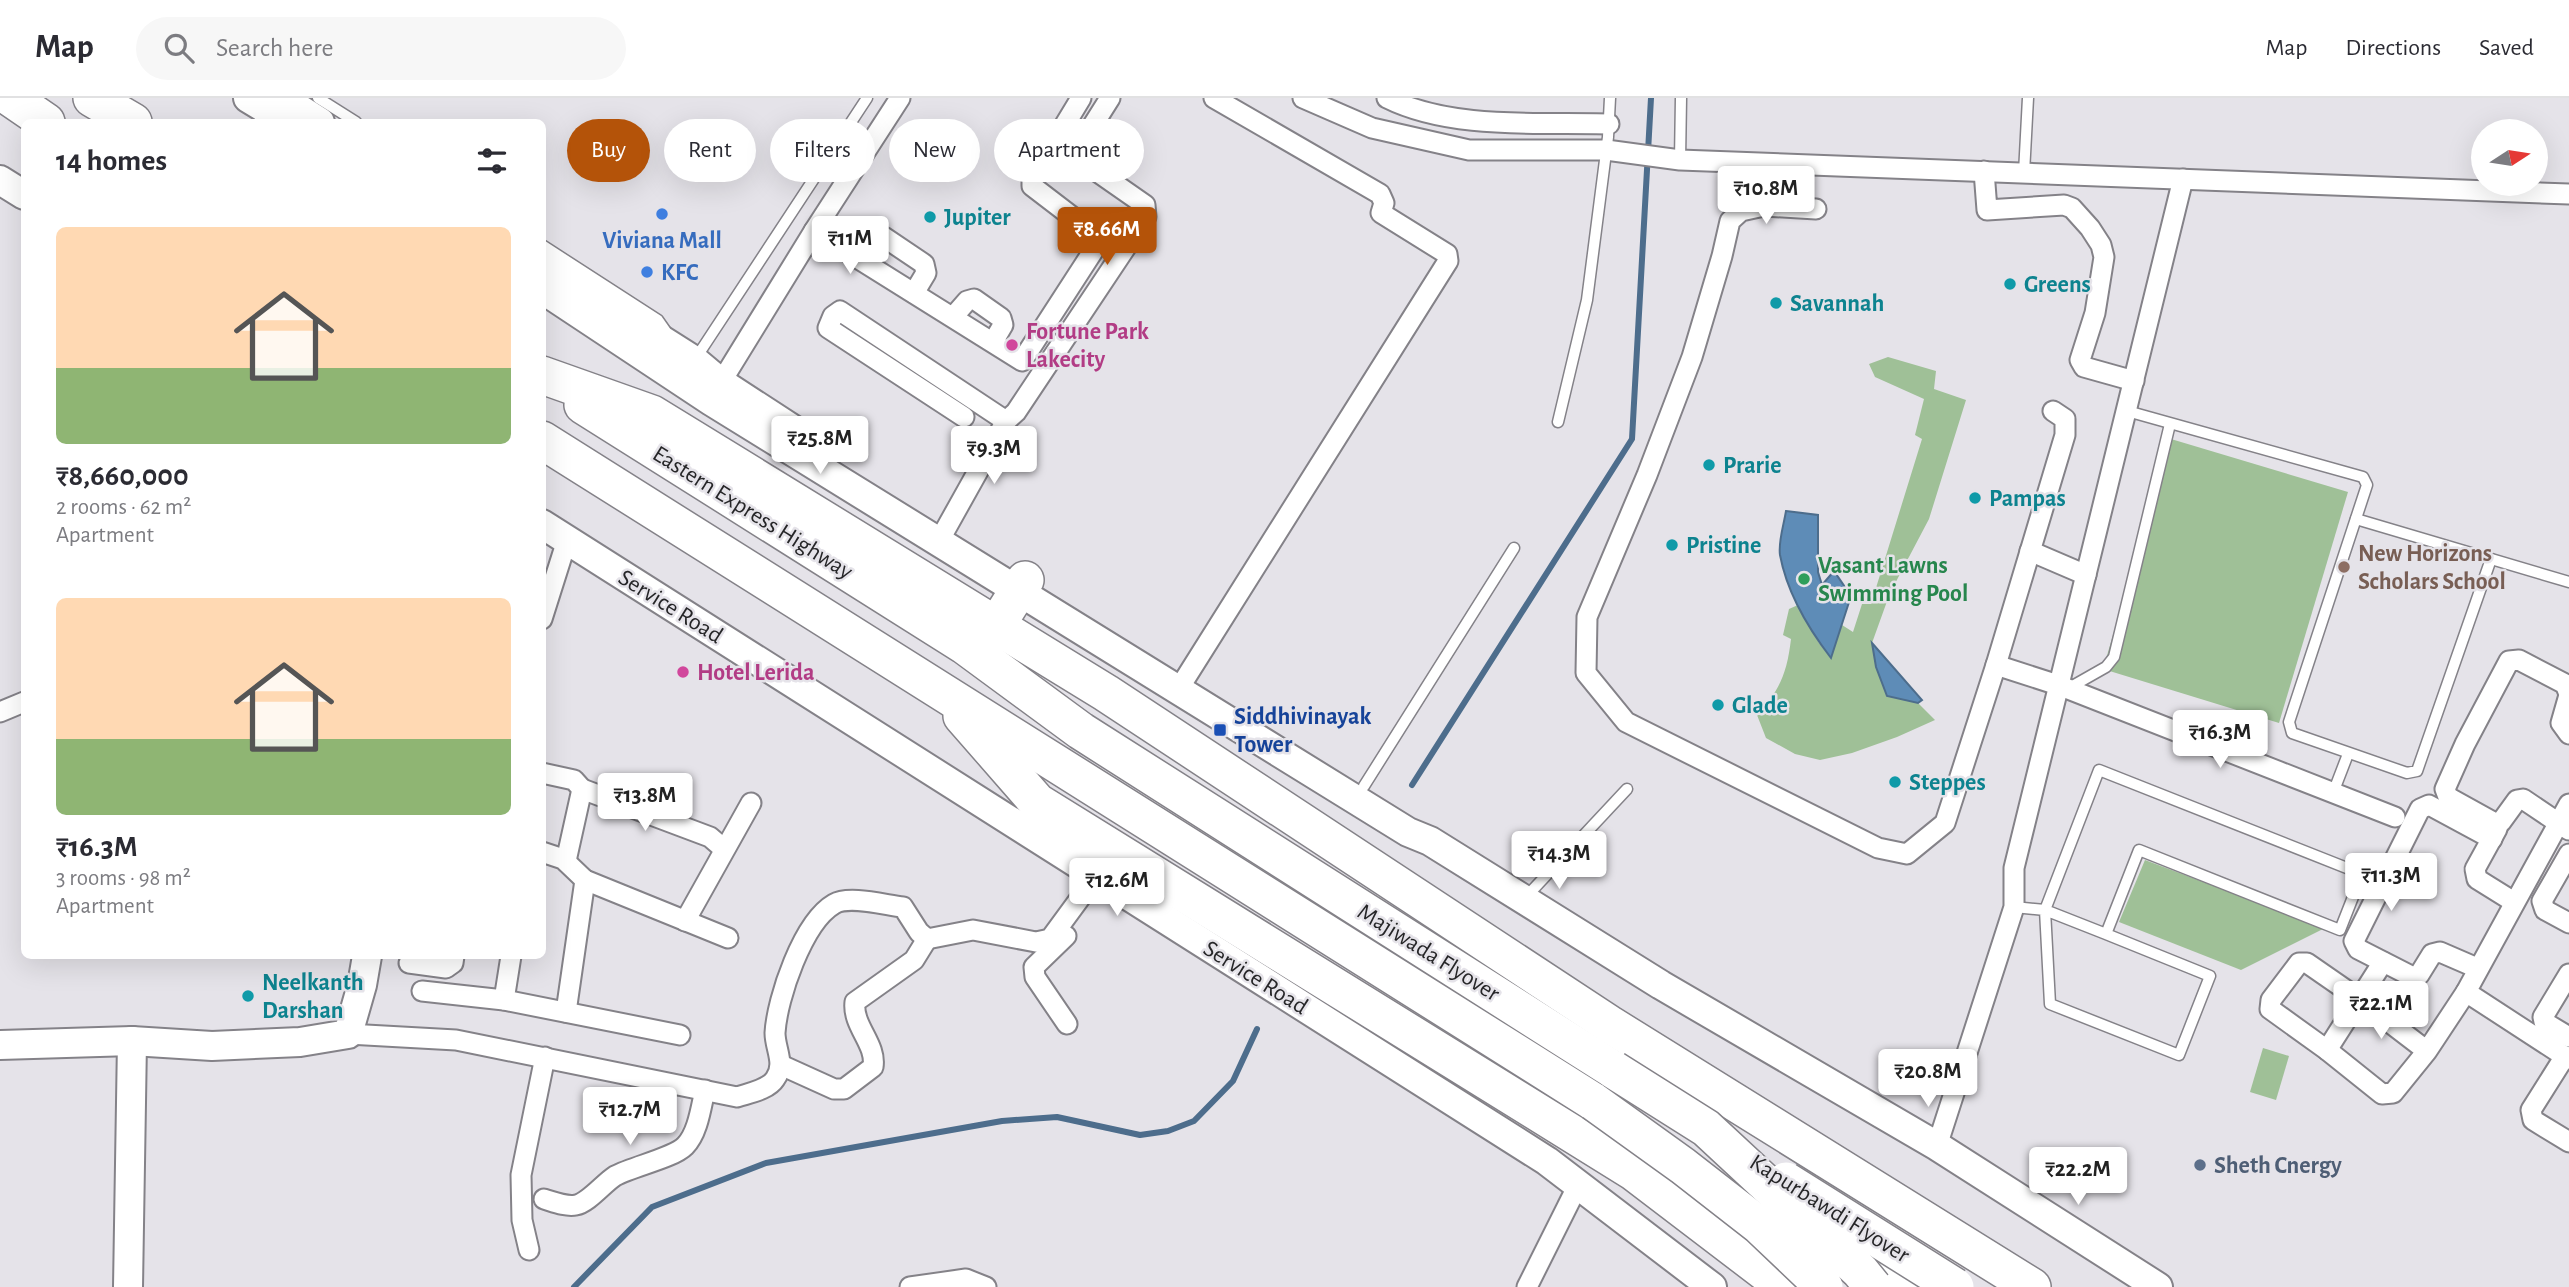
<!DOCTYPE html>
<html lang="en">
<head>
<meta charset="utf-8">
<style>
	:root { --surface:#fff; --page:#f7f7f7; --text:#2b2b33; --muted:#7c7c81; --line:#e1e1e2; --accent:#b45309 }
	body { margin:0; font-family:"Alegreya Sans",sans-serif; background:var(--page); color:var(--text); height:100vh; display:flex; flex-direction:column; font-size:26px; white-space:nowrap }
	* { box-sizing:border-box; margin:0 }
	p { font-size:23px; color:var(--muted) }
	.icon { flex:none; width:38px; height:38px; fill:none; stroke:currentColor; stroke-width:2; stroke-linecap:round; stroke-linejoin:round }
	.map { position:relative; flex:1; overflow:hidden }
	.details { position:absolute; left:21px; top:21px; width:525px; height:840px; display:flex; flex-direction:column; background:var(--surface); border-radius:10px; box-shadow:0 7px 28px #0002 }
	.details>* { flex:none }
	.top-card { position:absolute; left:567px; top:21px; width:665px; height:63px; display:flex; gap:14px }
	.needle { width:46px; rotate:78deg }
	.fabs { position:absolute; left:2471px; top:21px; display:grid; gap:14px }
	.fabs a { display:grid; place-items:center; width:77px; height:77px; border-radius:50%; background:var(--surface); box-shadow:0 7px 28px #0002; font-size:35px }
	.price { position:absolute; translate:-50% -60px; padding:0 16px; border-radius:7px; background:#fff; color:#222; font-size:23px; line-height:46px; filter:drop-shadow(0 2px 4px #0008) }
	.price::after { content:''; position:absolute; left:50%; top:42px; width:21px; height:16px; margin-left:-10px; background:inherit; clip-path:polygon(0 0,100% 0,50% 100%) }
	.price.on { background:var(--accent); color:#fff }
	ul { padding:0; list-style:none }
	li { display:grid; align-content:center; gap:14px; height:371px; padding:0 35px }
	li span { display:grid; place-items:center; height:217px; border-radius:10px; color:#555 }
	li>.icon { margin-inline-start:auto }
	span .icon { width:126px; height:126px; fill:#fffc; stroke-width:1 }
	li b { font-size:30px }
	h2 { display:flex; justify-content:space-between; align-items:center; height:84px; padding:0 35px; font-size:30px }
	.chip { padding:0 24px; border-radius:32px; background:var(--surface); box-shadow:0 7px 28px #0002; font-size:24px; line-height:63px }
	.chip.on { background:var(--accent); color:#fff }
	header { display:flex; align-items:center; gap:42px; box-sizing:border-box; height:98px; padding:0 35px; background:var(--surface); border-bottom:2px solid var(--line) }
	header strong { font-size:33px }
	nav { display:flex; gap:38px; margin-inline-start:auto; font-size:24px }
	.search { width:490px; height:63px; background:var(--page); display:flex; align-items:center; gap:18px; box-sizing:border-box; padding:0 24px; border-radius:38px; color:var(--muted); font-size:26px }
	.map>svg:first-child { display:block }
	.green { fill:#9fc097 }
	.water { fill:#5e8cb7; stroke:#4d6d8c; stroke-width:2 }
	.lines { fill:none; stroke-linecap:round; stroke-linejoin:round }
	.stream { stroke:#4d6d8c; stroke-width:6 }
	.lane-casing { stroke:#848288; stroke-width:13 }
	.street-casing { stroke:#848288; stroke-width:23 }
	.secondary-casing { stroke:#848288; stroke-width:32 }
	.highway-casing { stroke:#848288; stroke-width:40 }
	.lane { stroke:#fff; stroke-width:10 }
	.street { stroke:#fff; stroke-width:19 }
	.secondary { stroke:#fff; stroke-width:28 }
	.highway { stroke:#fff; stroke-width:37 }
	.highway-bridge-casing { stroke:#848288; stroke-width:40; stroke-linecap:butt }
	.highway-bridge { stroke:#fff; stroke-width:37 }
	.shop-dot { fill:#3f7fe0; stroke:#e5e3e9; stroke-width:2.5 }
	.culture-dot { fill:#0f9aa8; stroke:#e5e3e9; stroke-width:2.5 }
	.hotel-dot { fill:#d1479c; stroke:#e5e3e9; stroke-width:2.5 }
	.education-dot { fill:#8d6e63; stroke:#e5e3e9; stroke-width:2.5 }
	.leisure-dot { fill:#2e9e5b; stroke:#e5e3e9; stroke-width:2.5 }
	.transit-dot { fill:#1a4fb4; stroke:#e5e3e9; stroke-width:2.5 }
	.service-dot { fill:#5c6f8a; stroke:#e5e3e9; stroke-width:2.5 }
	.labels { text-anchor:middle; stroke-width:5; stroke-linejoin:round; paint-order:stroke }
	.culture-label { font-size:24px; font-weight:bold; fill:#0d838f; stroke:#e5e3e9; text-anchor:start }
	.shop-label { font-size:24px; font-weight:bold; fill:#366cbe; stroke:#e5e3e9 }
	.hotel-label { font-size:24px; font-weight:bold; fill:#b23c85; stroke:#e5e3e9; text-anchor:start }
	.street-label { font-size:24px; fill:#262628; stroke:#e5e3e9 }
	.education-label { font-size:24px; font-weight:bold; fill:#785e54; stroke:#e5e3e9; text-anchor:start }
	.leisure-label { font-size:24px; font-weight:bold; fill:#27864d; stroke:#e5e3e9; text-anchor:start }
	.transit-label { font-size:24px; font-weight:bold; fill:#164399; stroke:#e5e3e9; text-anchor:start }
	.service-label { font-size:24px; font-weight:bold; fill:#4e5e75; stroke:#e5e3e9; text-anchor:start }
</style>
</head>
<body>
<header>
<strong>Map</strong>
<div class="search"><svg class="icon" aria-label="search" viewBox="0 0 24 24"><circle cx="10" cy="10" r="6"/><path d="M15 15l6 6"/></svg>Search here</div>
<nav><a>Map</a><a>Directions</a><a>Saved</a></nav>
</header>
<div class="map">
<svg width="2569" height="1189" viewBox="0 0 2569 1189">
	<rect width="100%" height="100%" fill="#e5e3e9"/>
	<g class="green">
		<path d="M1888 259 1936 273 1934 291 1966 302 1929 421 1890 495 1872 545 1887 597 1918 605 1935 622 1897 639 1852 655 1820 662 1795 656 1766 640 1757 617C1780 592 1787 575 1791 541L1783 537 1789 511 1798 507 1819 545 1831 560 1842 527 1853 534 1862 506H1871L1922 341 1915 337 1924 301 1875 279 1869 266Z"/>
		<path d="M2171 341 2348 394 2279 625 2103 571Z"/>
		<path d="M2145 762 2325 830 2241 872 2119 824Z"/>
		<path d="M2263 950 2289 958 2276 1002 2250 994Z"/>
	</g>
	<g class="water">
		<path d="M1786 413 1818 417V474L1822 487 1834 473 1851 498 1831 560C1808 530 1787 495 1780 457 1778 444 1784 426 1786 413Z"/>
		<path d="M1872 545 1922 602 1918 605 1887 598 1876 569Z"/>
	</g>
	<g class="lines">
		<g class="stream">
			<path d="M1412 687 1632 341 1651 0"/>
			<path d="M574 1189 652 1109 766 1065 1002 1023 1057 1019 1140 1037 1168 1033 1194 1023 1233 983 1257 931"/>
		</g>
		<g class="lane-casing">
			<g id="lane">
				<path d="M318 0 356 24"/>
				<path d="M1680 62 1681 0"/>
				<path d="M2024 75 2028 0"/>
				<path d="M542 147 658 222 665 232"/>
				<path d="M696 260 867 0"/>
				<path d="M2127 313 2363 379 2367 387 2289 624 2292 635 2407 675 2417 673 2491 461"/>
				<path d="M1558 324 1587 202 1608 39 1610 0"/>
				<path d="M2356 421 2569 484"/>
				<path d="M2069 590 2106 569 2114 559 2170 326"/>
				<path d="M1364 688 1514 450"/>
				<path d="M2333 695 2348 656"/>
				<path d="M1525 800 1627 691"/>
				<path d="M2014 809 2045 812 2106 836 2139 752 2340 832 2362 776 2099 672 2045 812 2050 906 2179 957 2210 878 2106 836"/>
			</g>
		</g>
		<g class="street-casing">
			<g id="street">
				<path d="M1303 0 1372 30 1469 52H1606L1680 62 2569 96"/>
				<path d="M1387 0C1451 32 1539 24 1609 26"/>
				<path d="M1984 73 1987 112 2064 107 2072 110 2090 130 2101 147 2104 159 2095 215 2080 262 2084 269 2134 283"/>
				<path d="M1816 111 1764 108 1741 113 1730 123 1722 158 1692 259 1647 377 1587 519 1586 575 1626 624 1878 750 1907 756 1945 725 1996 567 2065 337V321L2053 313"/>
				<path d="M814 133 900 0"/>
				<path d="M861 161 878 140 884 139 924 166 926 175 914 195"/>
				<path d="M953 219 967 203 974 201 1001 220 1003 227 993 244"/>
				<path d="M715 294 814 133 1022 263 1099 144 1096 137 1032 88V81L1081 0"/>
				<path d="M964 319 828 230 833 218 840 213 1006 323"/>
				<path d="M939 443 1006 323 1016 314 1146 119 1145 107 1079 61 1076 54 1110 0"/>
				<path d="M2030 453 2086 477"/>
				<path d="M542 521 567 442"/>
				<path d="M1996 567 2058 587 2395 719"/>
				<path d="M1178 592 1448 163 1447 156 1381 115 1384 105 1380 96 1214 0"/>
				<path d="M2569 596 2565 586 2519 562 2509 563 2465 646 2445 691 2448 699 2495 725 2501 724 2517 702 2523 701 2569 732"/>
				<path d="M2569 597 2561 625 2569 636"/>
				<path d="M0 614 24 604"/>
				<path d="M542 675 574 682 582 691 566 763"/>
				<path d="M582 691 710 739 724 751"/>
				<path d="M2569 706 2466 894 2569 961"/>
				<path d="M2497 731 2475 771 2477 781 2514 804"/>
				<path d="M542 754 563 761 585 782 728 840"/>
				<path d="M2569 756 2542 803 2545 812 2569 825"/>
				<path d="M685 823 751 705"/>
				<path d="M1066 838 1034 869 1035 879 1067 926"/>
				<path d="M409 865 446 870 453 865 454 858"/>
				<path d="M2477 870 2440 854 2432 856 2419 877 2413 879 2358 851 2354 843 2420 711 2429 707 2492 741"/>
				<path d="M2569 876 2543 919 2544 924 2569 939"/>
				<path d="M422 893 504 902 680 937"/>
				<path d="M504 902 511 858"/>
				<path d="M566 914 585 782"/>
				<path d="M348 936 456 942 737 999C749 995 768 992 775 981 786 966 775 951 775 935 777 900 803 824 834 806 849 797 885 807 903 809L919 834 927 841 973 832 1036 844 1050 841 1097 777"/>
				<path d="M2327 952 2383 864"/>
				<path d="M2427 953 2359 901 2307 865H2299L2271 902 2270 911 2327 952 2382 996 2393 995 2427 953 2466 894"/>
				<path d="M2565 958 2531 1012 2533 1022 2569 1044"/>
				<path d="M781 967 834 991H844L873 969C877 946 852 928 855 904L914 862 927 841"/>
				<path d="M1937 1048 2014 809V770L2183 81"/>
				<path d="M544 1101C554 1104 566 1109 576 1107 588 1105 604 1085 615 1078 634 1068 673 1060 685 1048 698 1035 701 1009 705 992"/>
				<path d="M529 1152 522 1122 521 1077 545 959"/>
				<path d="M910 1189 966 1181 986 1189"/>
				<path d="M1527 1189 1578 1087"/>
			</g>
		</g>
		<g class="secondary-casing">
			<g id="secondary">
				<path d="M248 0 287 24"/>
				<path d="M282 0 320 24"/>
				<path d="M0 82 24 97"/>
				<path d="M542 166 695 263 720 284 803 338"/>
				<path d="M542 191 711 303 1408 734 1430 743 1661 887 1937 1048 2158 1189"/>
				<path d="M542 426 1547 1063 1712 1189"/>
				<path d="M0 947 132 943 212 948 300 944 348 936 362 887 367 858"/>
				<path d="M128 1189 132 943"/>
			</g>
		</g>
		<g class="highway-casing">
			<g id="highway">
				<path d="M11 0 46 24"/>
				<path d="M92 0 133 24"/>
				<path d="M542 277 652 316 1106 595 1609 926 2032 1189"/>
				<path d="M583 307 964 547 1081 633 1614 972"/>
				<path d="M542 342 1594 1004"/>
				<path d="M996 528 1025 482"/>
				<path d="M962 618 1037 704 1634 1074 1769 1177 1779 1189"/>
				<path d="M1858 1159 1904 1189"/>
			</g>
		</g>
		<use href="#lane" class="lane"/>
		<use href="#street" class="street"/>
		<use href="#secondary" class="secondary"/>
		<use href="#highway" class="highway"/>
		<g class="highway-bridge-casing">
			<g id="highway-bridge">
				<path d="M1614 972 1706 1030 1860 1173 1873 1189"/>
				<path d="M1594 1004 1683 1068 1760 1128 1824 1189"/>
				<path d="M1786 1083 1955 1189"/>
			</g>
		</g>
		<use href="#highway-bridge" class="highway-bridge"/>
	</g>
	<g class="shop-dot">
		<circle cx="662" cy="116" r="7"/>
		<circle cx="647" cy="174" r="7"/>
	</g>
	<g class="culture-dot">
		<circle cx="930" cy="119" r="7"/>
		<circle cx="2010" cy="186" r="7"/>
		<circle cx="1776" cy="205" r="7"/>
		<circle cx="1709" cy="367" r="7"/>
		<circle cx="1975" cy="400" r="7"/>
		<circle cx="1672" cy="447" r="7"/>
		<circle cx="1718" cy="607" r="7"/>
		<circle cx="1895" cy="684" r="7"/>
		<circle cx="248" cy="898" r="7"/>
	</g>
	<g class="hotel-dot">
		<circle cx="1012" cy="247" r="7"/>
		<circle cx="683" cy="574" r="7"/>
	</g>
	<circle class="education-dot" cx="2344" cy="469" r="7"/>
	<circle class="leisure-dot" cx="1804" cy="481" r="7"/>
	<rect class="transit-dot" x="1213" y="625" width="14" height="14" rx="3.5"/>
	<circle class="service-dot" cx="2200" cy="1067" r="7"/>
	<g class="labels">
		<g class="culture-label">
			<text x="944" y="127">Jupiter</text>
			<text x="2024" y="194">Greens</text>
			<text x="1790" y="213">Savannah</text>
			<text x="1723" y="375">Prarie</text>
			<text x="1989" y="408">Pampas</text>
			<text x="1686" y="455">Pristine</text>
			<text x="1732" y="615">Glade</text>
			<text x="1909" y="692">Steppes</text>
			<text x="262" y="892">Neelkanth<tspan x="262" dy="28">Darshan</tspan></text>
		</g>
		<g class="shop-label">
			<text x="662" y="150">Viviana Mall</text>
			<text x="661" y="182" text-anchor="start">KFC</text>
		</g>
		<g class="hotel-label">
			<text x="1026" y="241">Fortune Park<tspan x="1026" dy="28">Lakecity</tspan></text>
			<text x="697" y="582">Hotel Lerida</text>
		</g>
		<g class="street-label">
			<text transform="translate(753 414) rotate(32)" y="8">Eastern Express Highway</text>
			<text transform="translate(671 508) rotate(32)" y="8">Service Road</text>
			<text transform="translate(1429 854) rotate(32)" y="8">Majiwada Flyover</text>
			<text transform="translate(1256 879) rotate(32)" y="8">Service Road</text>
			<text transform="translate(1830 1110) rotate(32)" y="8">Kapurbawdi Flyover</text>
		</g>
		<g class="education-label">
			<text x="2358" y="463">New Horizons<tspan x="2358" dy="28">Scholars School</tspan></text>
		</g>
		<g class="leisure-label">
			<text x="1818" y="475">Vasant Lawns<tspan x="1818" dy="28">Swimming Pool</tspan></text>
		</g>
		<g class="transit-label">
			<text x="1234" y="626">Siddhivinayak<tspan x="1234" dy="28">Tower</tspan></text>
		</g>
		<g class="service-label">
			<text x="2214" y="1075">Sheth Cnergy</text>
		</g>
	</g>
</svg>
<div class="fabs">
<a><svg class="needle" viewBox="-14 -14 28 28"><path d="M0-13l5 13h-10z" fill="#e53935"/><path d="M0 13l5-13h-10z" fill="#7c7c81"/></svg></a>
</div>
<b class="price" style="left:1766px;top:128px">₹10.8M</b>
<b class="price on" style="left:1107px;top:169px">₹8.66M</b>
<b class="price" style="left:850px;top:178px">₹11M</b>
<b class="price" style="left:820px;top:378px">₹25.8M</b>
<b class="price" style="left:994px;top:388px">₹9.3M</b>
<b class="price" style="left:2220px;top:672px">₹16.3M</b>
<b class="price" style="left:645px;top:735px">₹13.8M</b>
<b class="price" style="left:1559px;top:793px">₹14.3M</b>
<b class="price" style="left:2391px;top:815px">₹11.3M</b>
<b class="price" style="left:1117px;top:820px">₹12.6M</b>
<b class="price" style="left:2381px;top:943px">₹22.1M</b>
<b class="price" style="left:1928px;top:1011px">₹20.8M</b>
<b class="price" style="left:630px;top:1049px">₹12.7M</b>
<b class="price" style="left:2078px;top:1109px">₹22.2M</b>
<div class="top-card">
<a class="chip on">Buy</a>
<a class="chip">Rent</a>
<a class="chip">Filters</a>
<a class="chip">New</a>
<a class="chip">Apartment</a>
</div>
<section class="details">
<h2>14 homes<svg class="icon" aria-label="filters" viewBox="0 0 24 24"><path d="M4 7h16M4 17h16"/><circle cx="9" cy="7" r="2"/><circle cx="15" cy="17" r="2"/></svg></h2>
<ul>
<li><span style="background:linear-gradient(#ffd9b3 65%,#8fb573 0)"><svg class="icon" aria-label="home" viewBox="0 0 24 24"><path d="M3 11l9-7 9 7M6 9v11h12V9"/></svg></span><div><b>₹8,660,000</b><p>2 rooms · 62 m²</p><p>Apartment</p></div></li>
<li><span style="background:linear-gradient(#ffd9b3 65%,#8fb573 0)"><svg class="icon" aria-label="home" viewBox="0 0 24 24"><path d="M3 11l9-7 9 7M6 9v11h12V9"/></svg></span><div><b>₹16.3M</b><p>3 rooms · 98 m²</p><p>Apartment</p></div></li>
</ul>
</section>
</div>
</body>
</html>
